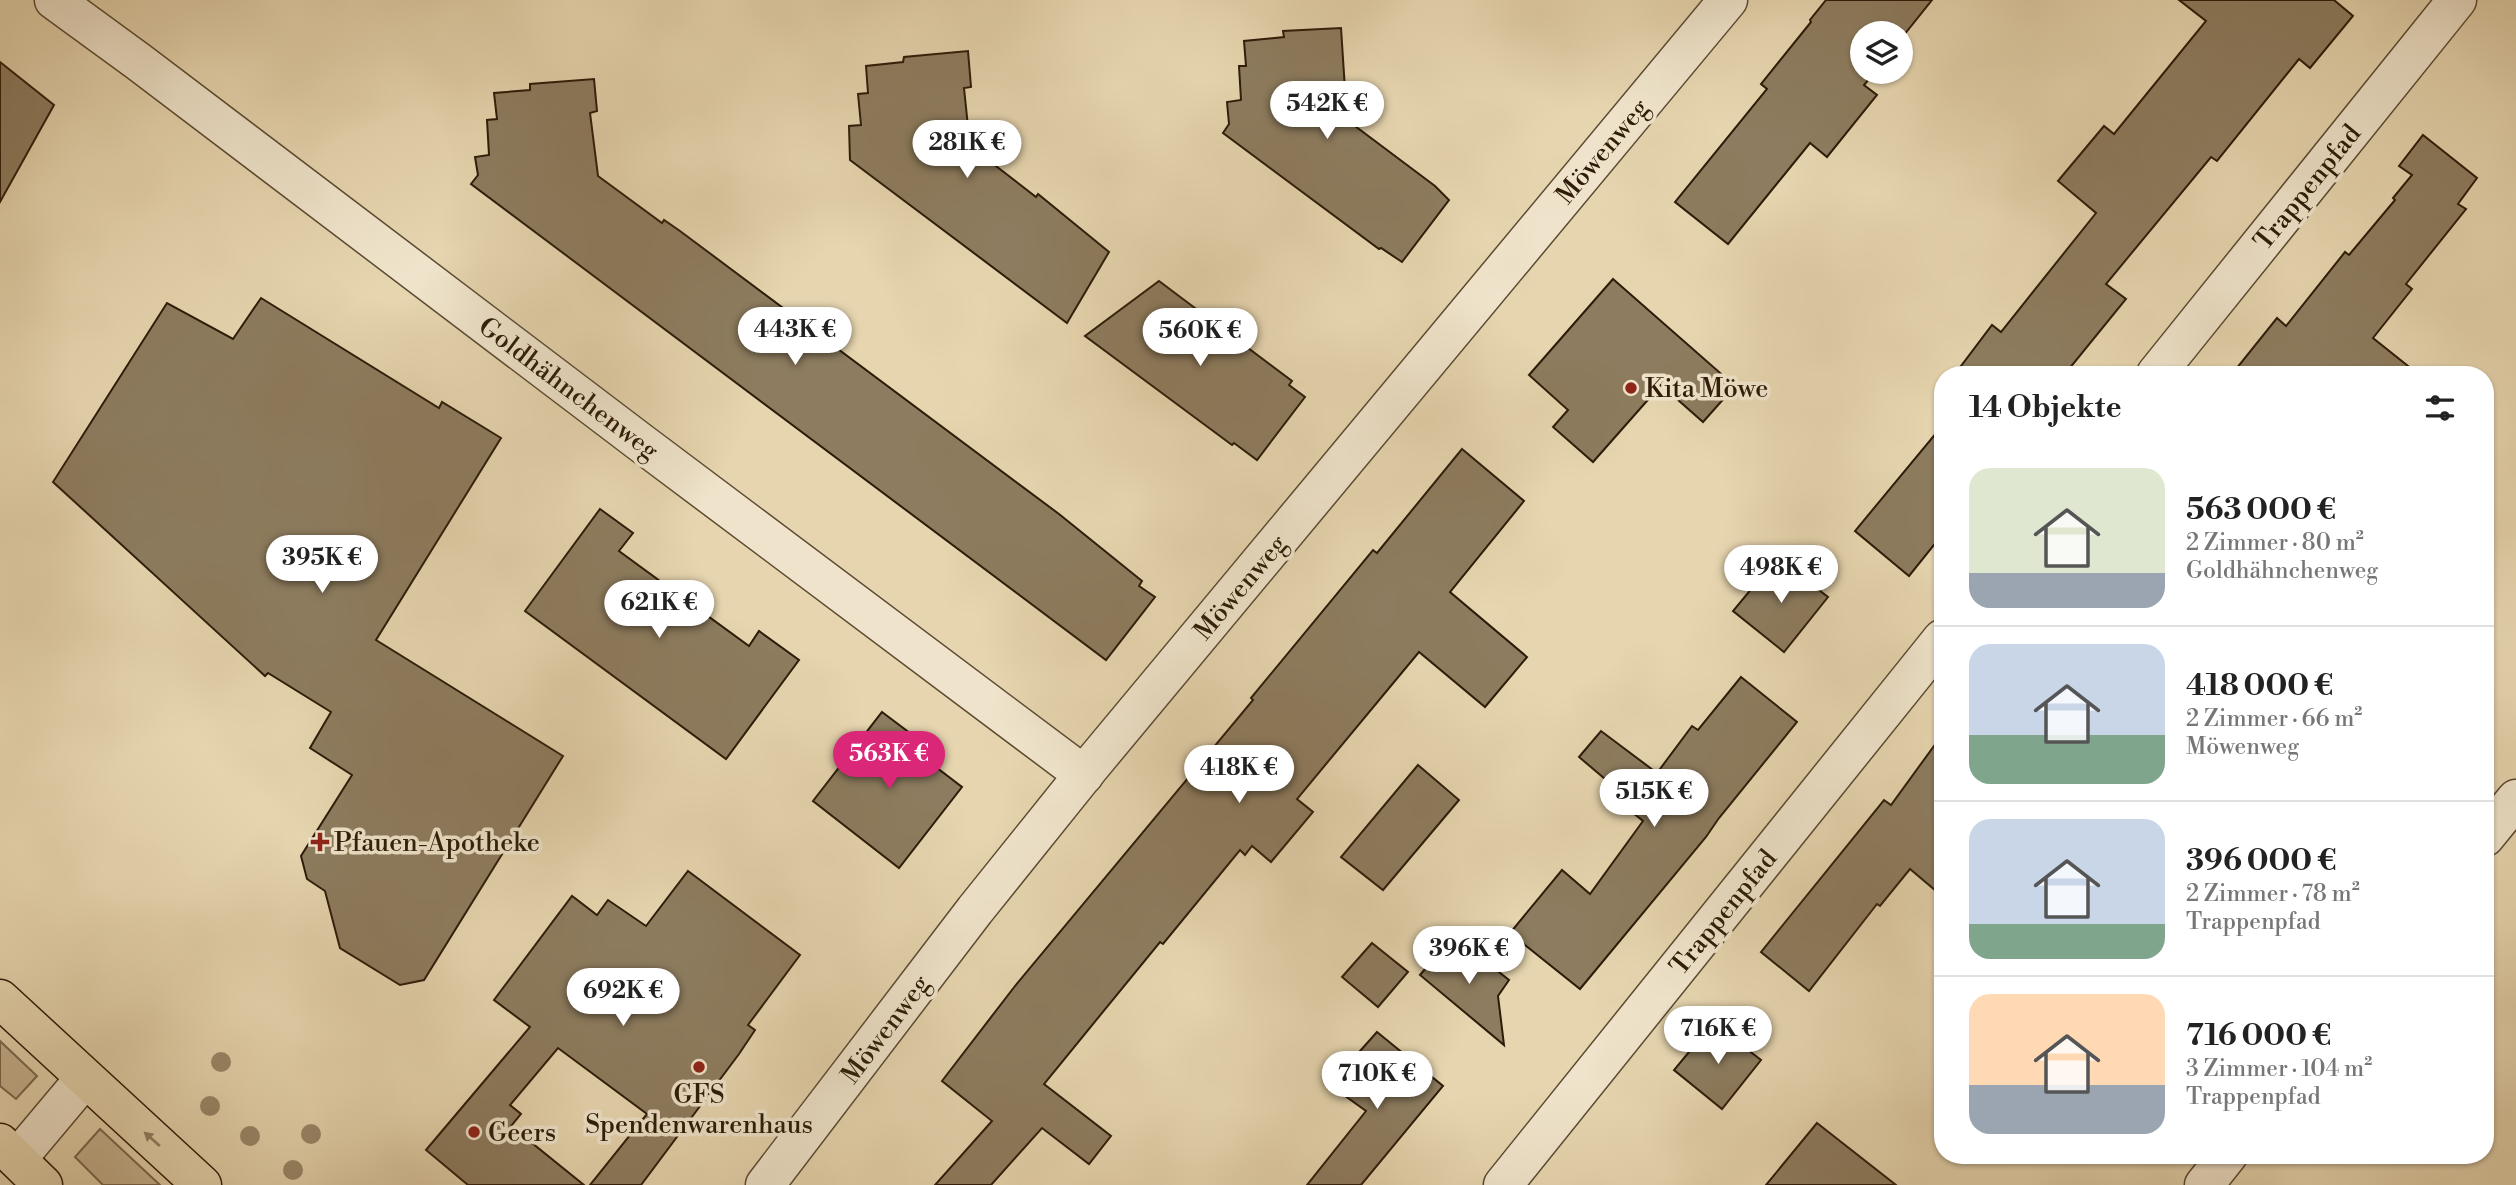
<!DOCTYPE html>
<html lang="de">
<head>
<meta charset="utf-8">
<style>
	:root { --surface:#fff; --page:#f2f2f2; --text:#222; --muted:#767676; --line:#e0e0e0; --accent:#db2777 }
	body { margin:0; font-family:"Libre Bodoni",serif; background:var(--page); color:var(--text); height:100vh; display:flex; flex-direction:column; font-size:26px; white-space:nowrap }
	* { box-sizing:border-box; margin:0 }
	p { font-size:23px; color:var(--muted) }
	.icon { flex:none; width:38px; height:38px; fill:none; stroke:currentColor; stroke-width:2; stroke-linecap:round; stroke-linejoin:round }
	.map { position:relative; flex:1; overflow:hidden }
	.side { position:absolute; left:1934px; top:366px; width:560px; height:798px; display:flex; flex-direction:column; background:var(--surface); border-radius:28px; box-shadow:0 2px 5px #0004 }
	.side>* { flex:none }
	.buttons { position:absolute; left:1850px; top:21px; display:grid; gap:14px }
	.buttons a { display:grid; place-items:center; width:63px; height:63px; border-radius:50%; background:var(--surface); box-shadow:0 2px 5px #0004; font-size:35px }
	.price { position:absolute; translate:-50% -60px; padding:0 16px; border-radius:24px; background:#fff; color:#222; font-size:23px; line-height:46px; filter:drop-shadow(0 2px 4px #0008) }
	.price::after { content:''; position:absolute; left:50%; top:42px; width:21px; height:16px; margin-left:-10px; background:inherit; clip-path:polygon(0 0,100% 0,50% 100%) }
	.price.active { background:var(--accent); color:#fff }
	ul { padding:0; list-style:none }
	li { display:flex; align-items:center; gap:21px; height:175px; padding:0 35px }
	li+li { border-top:2px solid var(--line) }
	li span { display:grid; place-items:center; flex:none; width:196px; height:140px; border-radius:21px; color:#555 }
	li>.icon { margin-inline-start:auto }
	span .icon { width:84px; height:84px; fill:#fffc; stroke-width:1 }
	li b { font-size:30px }
	h2 { display:flex; justify-content:space-between; align-items:center; height:84px; padding:0 35px; font-size:30px }
	.map>svg:first-child { display:block }
	.green { fill:#c7b593; stroke:#7a684e; stroke-width:2 }
	.building { fill:#8d7c5f; stroke:#2d1b08; stroke-width:2 }
	.lines { fill:none; stroke-linecap:round; stroke-linejoin:round }
	.minor-casing { stroke:#5b4a32; stroke-width:41 }
	.major-casing { stroke:#2d1b08; stroke-width:41 }
	.minor { stroke:#efe4cb; stroke-width:38 }
	.major { stroke:#e6d5af; stroke-width:38 }
	.tree { fill:#9a886a }
	.oneway { fill:#938164 }
	.poi-dot { fill:#8f2418; stroke:#efe4cb; stroke-width:2.5 }
	.labels { text-anchor:middle; stroke-width:7; stroke-linejoin:round; paint-order:stroke }
	.street-label { font-size:26px; fill:#2d1b08; stroke:#efe4cb }
	.poi-label { font-size:26px; fill:#2d1b08; stroke:#efe4cb; text-anchor:start }
</style>
</head>
<body>
<div class="map">
<svg width="2516" height="1185" viewBox="0 0 2516 1185">
	<rect width="100%" height="100%" fill="#e6d5af"/>
	<filter id="stains"><feTurbulence type="fractalNoise" baseFrequency=".00286" numOctaves="4"/><feColorMatrix values="0 0 0 0 .2 0 0 0 0 .09 0 0 0 0 .02 0 0 0 .5 -.17"/></filter>
	<radialGradient id="worn" r=".72"><stop offset=".6" stop-color="#630" stop-opacity="0"/><stop offset="1" stop-color="#630" stop-opacity=".3"/></radialGradient>
	<g class="green">
		<path d="M0 1041 37 1076 16 1099 0 1086Z"/>
		<path d="M100 1129 160 1185H103L75 1157Z"/>
	</g>
	<g class="building">
		<path d="M1826 0H1932L1900 40V33H1862V72H1875L1864 85 1877 95 1827 157 1810 143 1728 244 1675 202 1767 89 1761 84 1811 22 1810 20Z"/>
		<path d="M2179 0H2334L2353 16 2310 68 2299 59 2217 161 2211 157 2106 284 2126 299 2065 374H1955L1992 325 2001 332 2096 213 2058 181 2104 126 2114 134 2206 21Z"/>
		<path d="M1341 28 1347 120 1435 186 1449 200 1402 262 1381 248 1379 249 1223 133 1229 124 1227 102 1241 100 1239 66H1246L1244 41 1284 37 1283 31Z"/>
		<path d="M968 51 971 87 964 88 970 146 1036 197 1038 194 1109 252 1067 323 850 160 849 126 861 125 858 94 868 93 866 66 903 62 904 57Z"/>
		<path d="M0 62 54 105 0 202Z"/>
		<path d="M594 79 597 111 590 113 598 176 662 223 664 220 680 231 1059 514 1142 581 1139 586 1155 597 1106 660 471 184 478 175 475 157 489 155 487 120 497 119 494 93 530 90V84Z"/>
		<path d="M2423 135 2477 178 2458 204 2466 209 2406 284 2412 289 2373 338 2418 374H2232L2277 318 2286 326 2345 252 2349 255 2395 200 2393 198 2412 175 2399 166Z"/>
		<path d="M1613 279 1735 386 1703 422 1661 385 1593 462 1553 427 1568 410 1529 375Z"/>
		<path d="M1159 281 1292 381 1289 385 1305 397 1257 460 1234 443 1232 445 1085 336Z"/>
		<path d="M261 298 439 408 442 402 501 438 376 640 563 756 424 980 400 985 340 948 325 891 307 879 301 856 352 775 310 748 331 712 268 673 265 676 53 482 167 303 233 339Z"/>
		<path d="M1942 426V535L1909 576 1855 531Z"/>
		<path d="M1462 449 1524 501 1450 592 1527 657 1485 707 1419 652 1297 799 1313 812 1271 862 1252 846 1245 855 1240 850 1163 944 1160 942 1044 1084 1111 1136 1089 1164 1042 1128 991 1185H935L992 1121 942 1081 1015 986 1253 700 1251 698 1373 550 1377 553Z"/>
		<path d="M600 509 633 533 619 551 749 646 759 631 799 660 726 759 525 611Z"/>
		<path d="M1777 558 1828 597 1784 652 1733 611Z"/>
		<path d="M1741 677 1797 722 1719 818 1706 837 1580 989 1510 933 1562 870 1590 894 1643 821 1632 812 1637 806 1579 757 1601 731 1657 773 1692 726 1698 730Z"/>
		<path d="M882 712 935 752 928 761 962 787 899 868 813 801Z"/>
		<path d="M1942 735V896L1910 869 1880 906 1877 904 1809 991 1761 952 1884 800 1891 805Z"/>
		<path d="M1418 765 1459 800 1383 890 1341 857Z"/>
		<path d="M688 871 800 955 748 1025 755 1030 739 1054 641 1185H590L647 1114 558 1048 510 1105 521 1114 511 1126 584 1185H468L426 1150 530 1027 494 1000 572 896 597 915 608 900 646 926Z"/>
		<path d="M1448 942 1461 953 1466 946 1509 980 1498 996 1504 1045 1420 975Z"/>
		<path d="M1372 943 1408 972 1378 1007 1342 977Z"/>
		<path d="M1713 1023 1761 1060 1722 1109 1674 1070Z"/>
		<path d="M1377 1032 1443 1086 1361 1185H1307L1366 1111 1341 1093 1353 1077 1344 1069Z"/>
		<path d="M1817 1123 1896 1185H1766Z"/>
	</g>
	<g class="lines">
		<g class="minor-casing">
			<g id="minor">
				<path d="M54 0 139 62 640 442 1084 775"/>
				<path d="M2156 374 2457 0"/>
				<path d="M2485 837 2516 799"/>
				<path d="M17 1159 85 1078"/>
				<path d="M765 1185 975 910 1089 768 1728 0"/>
				<path d="M1503 1185 1942 639"/>
				<path d="M2204 1185 2228 1155"/>
			</g>
		</g>
		<g class="major-casing">
			<g id="major">
				<path d="M0 999 202 1185"/>
				<path d="M0 1143 43 1185"/>
			</g>
		</g>
		<use href="#minor" class="minor"/>
		<use href="#major" class="major"/>
	</g>
	<g class="tree">
		<circle cx="221" cy="1062" r="10"/>
		<circle cx="210" cy="1106" r="10"/>
		<circle cx="311" cy="1134" r="10"/>
		<circle cx="250" cy="1136" r="10"/>
		<circle cx="293" cy="1170" r="10"/>
	</g>
	<defs><path id="oneway-solid" d="M-6-.8H1V-3.2L6.5 0L1 3.2V.8H-6Z" transform="scale(1.75)"/></defs>
	<use class="oneway" href="#oneway-solid" transform="translate(152 1139) rotate(-138)"/>
	<g class="poi-dot">
		<circle cx="1631" cy="388" r="7"/>
		<path d="M316.5 831.5h7v7h7v7h-7v7h-7v-7h-7v-7h7z"/>
		<circle cx="699" cy="1067" r="7"/>
		<circle cx="474" cy="1132" r="7"/>
	</g>
	<g class="labels">
		<g class="street-label">
			<text transform="translate(1602 151) rotate(-50)" y="9">Möwenweg</text>
			<text transform="translate(2307 187) rotate(-51)" y="9">Trappenpfad</text>
			<text transform="translate(569 388) rotate(37)" y="9">Goldhähnchenweg</text>
			<text transform="translate(1240 587) rotate(-50)" y="9">Möwenweg</text>
			<text transform="translate(1723 912) rotate(-51)" y="9">Trappenpfad</text>
			<text transform="translate(885 1029) rotate(-53)" y="9">Möwenweg</text>
		</g>
		<g class="poi-label">
			<text x="1645" y="397">Kita Möwe</text>
			<text x="334" y="851">Pfauen-Apotheke</text>
			<text x="699" y="1103" text-anchor="middle">GFS<tspan x="699" dy="30">Spendenwarenhaus</tspan></text>
			<text x="488" y="1141">Geers</text>
		</g>
	</g>
	<rect width="100%" height="100%" filter="url(#stains)"/>
	<rect width="100%" height="100%" fill="url(#worn)"/>
</svg>
<div class="buttons">
<a><svg class="icon" aria-label="layers" viewBox="0 0 24 24"><path d="M12 4l9 5-9 5-9-5zM3 14l9 5 9-5"/></svg></a>
</div>
<b class="price" style="left:1327px;top:141px">542K €</b>
<b class="price" style="left:967px;top:180px">281K €</b>
<b class="price" style="left:795px;top:367px">443K €</b>
<b class="price" style="left:1200px;top:368px">560K €</b>
<b class="price" style="left:322px;top:595px">395K €</b>
<b class="price" style="left:1781px;top:605px">498K €</b>
<b class="price" style="left:659px;top:640px">621K €</b>
<b class="price active" style="left:889px;top:791px">563K €</b>
<b class="price" style="left:1239px;top:805px">418K €</b>
<b class="price" style="left:1654px;top:829px">515K €</b>
<b class="price" style="left:1469px;top:986px">396K €</b>
<b class="price" style="left:623px;top:1028px">692K €</b>
<b class="price" style="left:1718px;top:1066px">716K €</b>
<b class="price" style="left:1377px;top:1111px">710K €</b>
<section class="side">
<h2>14 Objekte<svg class="icon" aria-label="filters" viewBox="0 0 24 24"><path d="M4 7h16M4 17h16"/><circle cx="9" cy="7" r="2"/><circle cx="15" cy="17" r="2"/></svg></h2>
<ul>
<li><span style="background:linear-gradient(#dfe7d0 75%,#9aa5b1 0)"><svg class="icon" aria-label="home" viewBox="0 0 24 24"><path d="M3 11l9-7 9 7M6 9v11h12V9"/></svg></span><div><b>563 000 €</b><p>2 Zimmer · 80 m²</p><p>Goldhähnchenweg</p></div></li>
<li><span style="background:linear-gradient(#c9d6e8 65%,#7fa58c 0)"><svg class="icon" aria-label="home" viewBox="0 0 24 24"><path d="M3 11l9-7 9 7M6 9v11h12V9"/></svg></span><div><b>418 000 €</b><p>2 Zimmer · 66 m²</p><p>Möwenweg</p></div></li>
<li><span style="background:linear-gradient(#c9d6e8 75%,#7fa58c 0)"><svg class="icon" aria-label="home" viewBox="0 0 24 24"><path d="M3 11l9-7 9 7M6 9v11h12V9"/></svg></span><div><b>396 000 €</b><p>2 Zimmer · 78 m²</p><p>Trappenpfad</p></div></li>
<li><span style="background:linear-gradient(#ffd9b3 65%,#9aa5b1 0)"><svg class="icon" aria-label="home" viewBox="0 0 24 24"><path d="M3 11l9-7 9 7M6 9v11h12V9"/></svg></span><div><b>716 000 €</b><p>3 Zimmer · 104 m²</p><p>Trappenpfad</p></div></li>
</ul>
</section>
</div>
</body>
</html>
